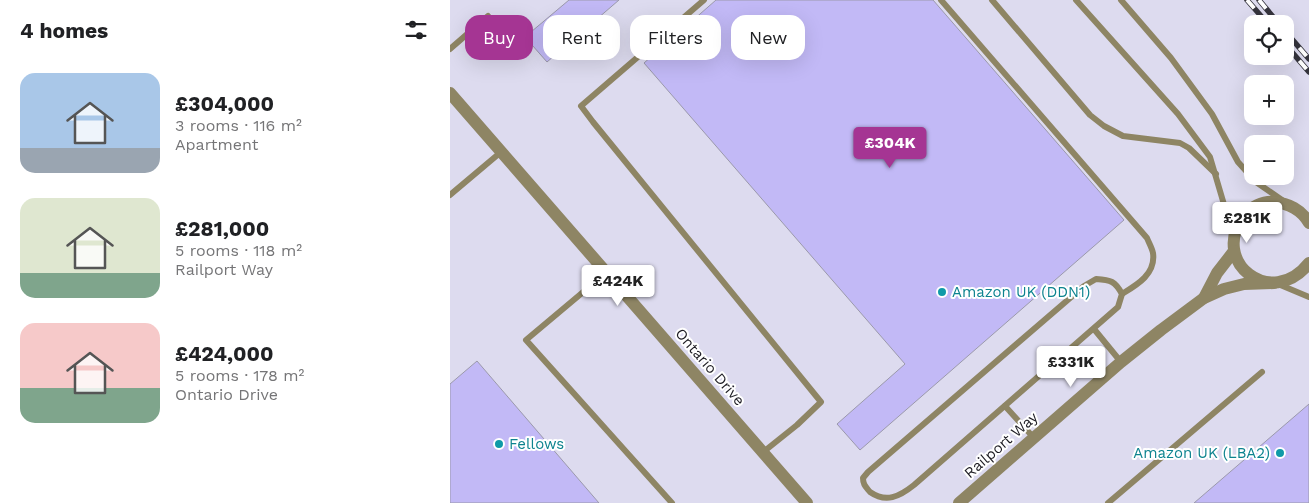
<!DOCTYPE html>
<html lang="en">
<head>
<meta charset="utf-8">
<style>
	:root { --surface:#fff; --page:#f6f6f6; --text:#202124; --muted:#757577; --accent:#a53593 }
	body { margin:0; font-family:"Work Sans",sans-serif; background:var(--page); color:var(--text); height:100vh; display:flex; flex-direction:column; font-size:19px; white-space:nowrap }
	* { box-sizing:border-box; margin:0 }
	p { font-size:16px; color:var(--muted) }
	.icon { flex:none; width:28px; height:28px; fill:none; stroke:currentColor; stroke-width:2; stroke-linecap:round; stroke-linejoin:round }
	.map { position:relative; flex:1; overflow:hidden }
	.drawer { display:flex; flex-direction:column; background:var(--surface); width:450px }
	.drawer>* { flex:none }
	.hud { position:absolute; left:15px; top:15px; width:475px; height:45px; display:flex; gap:10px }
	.buttons { position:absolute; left:794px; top:15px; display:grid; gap:10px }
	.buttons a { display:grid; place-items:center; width:50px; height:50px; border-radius:10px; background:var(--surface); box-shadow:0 5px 20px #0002; font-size:25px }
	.price { position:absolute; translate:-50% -42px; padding:0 11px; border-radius:5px; background:#fff; color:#222; font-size:16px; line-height:32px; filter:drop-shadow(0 1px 2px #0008) }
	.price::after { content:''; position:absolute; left:50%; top:30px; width:15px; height:11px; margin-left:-8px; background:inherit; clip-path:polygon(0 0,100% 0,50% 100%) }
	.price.selected { background:var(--accent); color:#fff }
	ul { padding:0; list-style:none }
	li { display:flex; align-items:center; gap:15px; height:125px; padding:0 20px }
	li span { display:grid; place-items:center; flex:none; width:140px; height:100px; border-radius:15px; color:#555 }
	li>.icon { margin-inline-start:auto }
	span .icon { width:60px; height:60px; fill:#fffc; stroke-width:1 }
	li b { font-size:21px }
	h2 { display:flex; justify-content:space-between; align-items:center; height:60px; padding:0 20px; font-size:21px }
	.chip { padding:0 18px; border-radius:15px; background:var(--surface); box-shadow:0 5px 20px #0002; font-size:18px; line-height:45px }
	.chip.selected { background:var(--accent); color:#fff }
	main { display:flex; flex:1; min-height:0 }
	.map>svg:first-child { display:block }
	.building { fill:#c2b9f6; stroke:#9b99ab }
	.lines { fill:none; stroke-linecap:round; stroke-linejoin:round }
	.service { stroke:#8e8564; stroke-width:6 }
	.minor { stroke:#8e8564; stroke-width:12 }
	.rail-casing { stroke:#35343d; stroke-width:5.5 }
	.rail { stroke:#fff; stroke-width:4; stroke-dasharray:11; stroke-linecap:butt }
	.culture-dot { fill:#0f9aa8; stroke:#fff; stroke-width:2 }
	.labels { text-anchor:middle; stroke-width:4; stroke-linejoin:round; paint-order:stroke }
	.culture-label { font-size:15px; fill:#0d838f; stroke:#fff; text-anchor:start }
	.street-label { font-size:15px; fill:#1d1c23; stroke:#fff }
</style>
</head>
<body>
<main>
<section class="drawer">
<h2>4 homes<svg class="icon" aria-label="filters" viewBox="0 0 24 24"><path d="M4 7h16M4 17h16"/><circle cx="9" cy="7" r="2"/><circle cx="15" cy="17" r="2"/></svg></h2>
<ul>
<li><span style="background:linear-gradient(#a9c7e8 75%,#9aa5b1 0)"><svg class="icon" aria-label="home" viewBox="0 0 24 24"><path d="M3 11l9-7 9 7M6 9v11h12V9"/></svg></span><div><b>£304,000</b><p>3 rooms · 116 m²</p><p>Apartment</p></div></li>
<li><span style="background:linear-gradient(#dfe7d0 75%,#7fa58c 0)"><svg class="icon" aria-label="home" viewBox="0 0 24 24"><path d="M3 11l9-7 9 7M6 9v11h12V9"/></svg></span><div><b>£281,000</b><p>5 rooms · 118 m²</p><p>Railport Way</p></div></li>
<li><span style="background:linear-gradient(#f6c9c9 65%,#7fa58c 0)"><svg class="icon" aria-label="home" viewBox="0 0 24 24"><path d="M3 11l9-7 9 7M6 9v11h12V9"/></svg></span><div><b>£424,000</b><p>5 rooms · 178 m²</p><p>Ontario Drive</p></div></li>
</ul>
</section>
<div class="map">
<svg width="859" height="503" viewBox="0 0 859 503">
	<rect width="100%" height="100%" fill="#dddbef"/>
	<g class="building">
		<path d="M119 0H169L97 62 75 37Z"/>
		<path d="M266 0H483L674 220 410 450 387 424 455 364 194 63Z"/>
		<path d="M27 361 149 503H0V384Z"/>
		<path d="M859 404V503H744Z"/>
	</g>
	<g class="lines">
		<g class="service">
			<path d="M254 0 131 106 143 122 371 402 347 425 312 453"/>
			<path d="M491 0 697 238C699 243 702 248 703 253 706 274 687 285 672 294"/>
			<path d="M542 0 640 115 654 126 673 136 730 143 739 148 766 174"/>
			<path d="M626 0 728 114 760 157 783 235"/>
			<path d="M671 0 721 58 762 114 788 162 806 182 832 200"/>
			<path d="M0 49 38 16"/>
			<path d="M0 195 51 152"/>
			<path d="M157 272 76 340 222 503"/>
			<path d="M646 279C661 280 665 281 672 294L668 307 464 485C449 497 436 503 420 492 416 487 413 485 413 478L418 472 634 286Z"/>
			<path d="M828 284 859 297"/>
			<path d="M644 329 671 362"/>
			<path d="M555 406 584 438"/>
			<path d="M658 503 812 372"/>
		</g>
		<g class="minor">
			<path d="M0 93 357 503"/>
			<path d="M859 223C852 210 838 203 824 202 813 201 800 207 794 216 759 261 821 311 859 263"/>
			<path d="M754 298 767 273 784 251"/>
			<path d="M509 503 671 362 711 330 754 298 774 289 794 284 824 283"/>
		</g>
		<g class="rail-casing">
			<g id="rail">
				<path d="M797 0 818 24"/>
				<path d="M809 0 829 24"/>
				<path d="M835 31 859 59"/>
				<path d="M835 44 859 72"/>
			</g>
		</g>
		<use href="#rail" class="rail"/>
	</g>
	<g class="culture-dot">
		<circle cx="492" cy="292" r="5"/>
		<circle cx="49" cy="444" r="5"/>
		<circle cx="830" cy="453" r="5"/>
	</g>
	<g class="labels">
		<g class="culture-label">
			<text x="502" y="297">Amazon UK (DDN1)</text>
			<text x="59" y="449">Fellows</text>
			<text x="820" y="458" text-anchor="end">Amazon UK (LBA2)</text>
		</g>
		<g class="street-label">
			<text transform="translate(260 367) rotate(49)" y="5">Ontario Drive</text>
			<text transform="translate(551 445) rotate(-41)" y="5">Railport Way</text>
		</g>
	</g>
</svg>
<div class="buttons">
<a><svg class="icon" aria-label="locate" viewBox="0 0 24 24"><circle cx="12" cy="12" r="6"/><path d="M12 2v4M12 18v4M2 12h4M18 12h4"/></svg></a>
<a>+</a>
<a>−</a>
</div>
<b class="price selected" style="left:440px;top:169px">£304K</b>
<b class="price" style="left:797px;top:244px">£281K</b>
<b class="price" style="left:168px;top:307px">£424K</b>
<b class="price" style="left:621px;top:388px">£331K</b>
<div class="hud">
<a class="chip selected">Buy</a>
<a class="chip">Rent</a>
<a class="chip">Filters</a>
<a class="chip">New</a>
</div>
</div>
</main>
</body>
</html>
